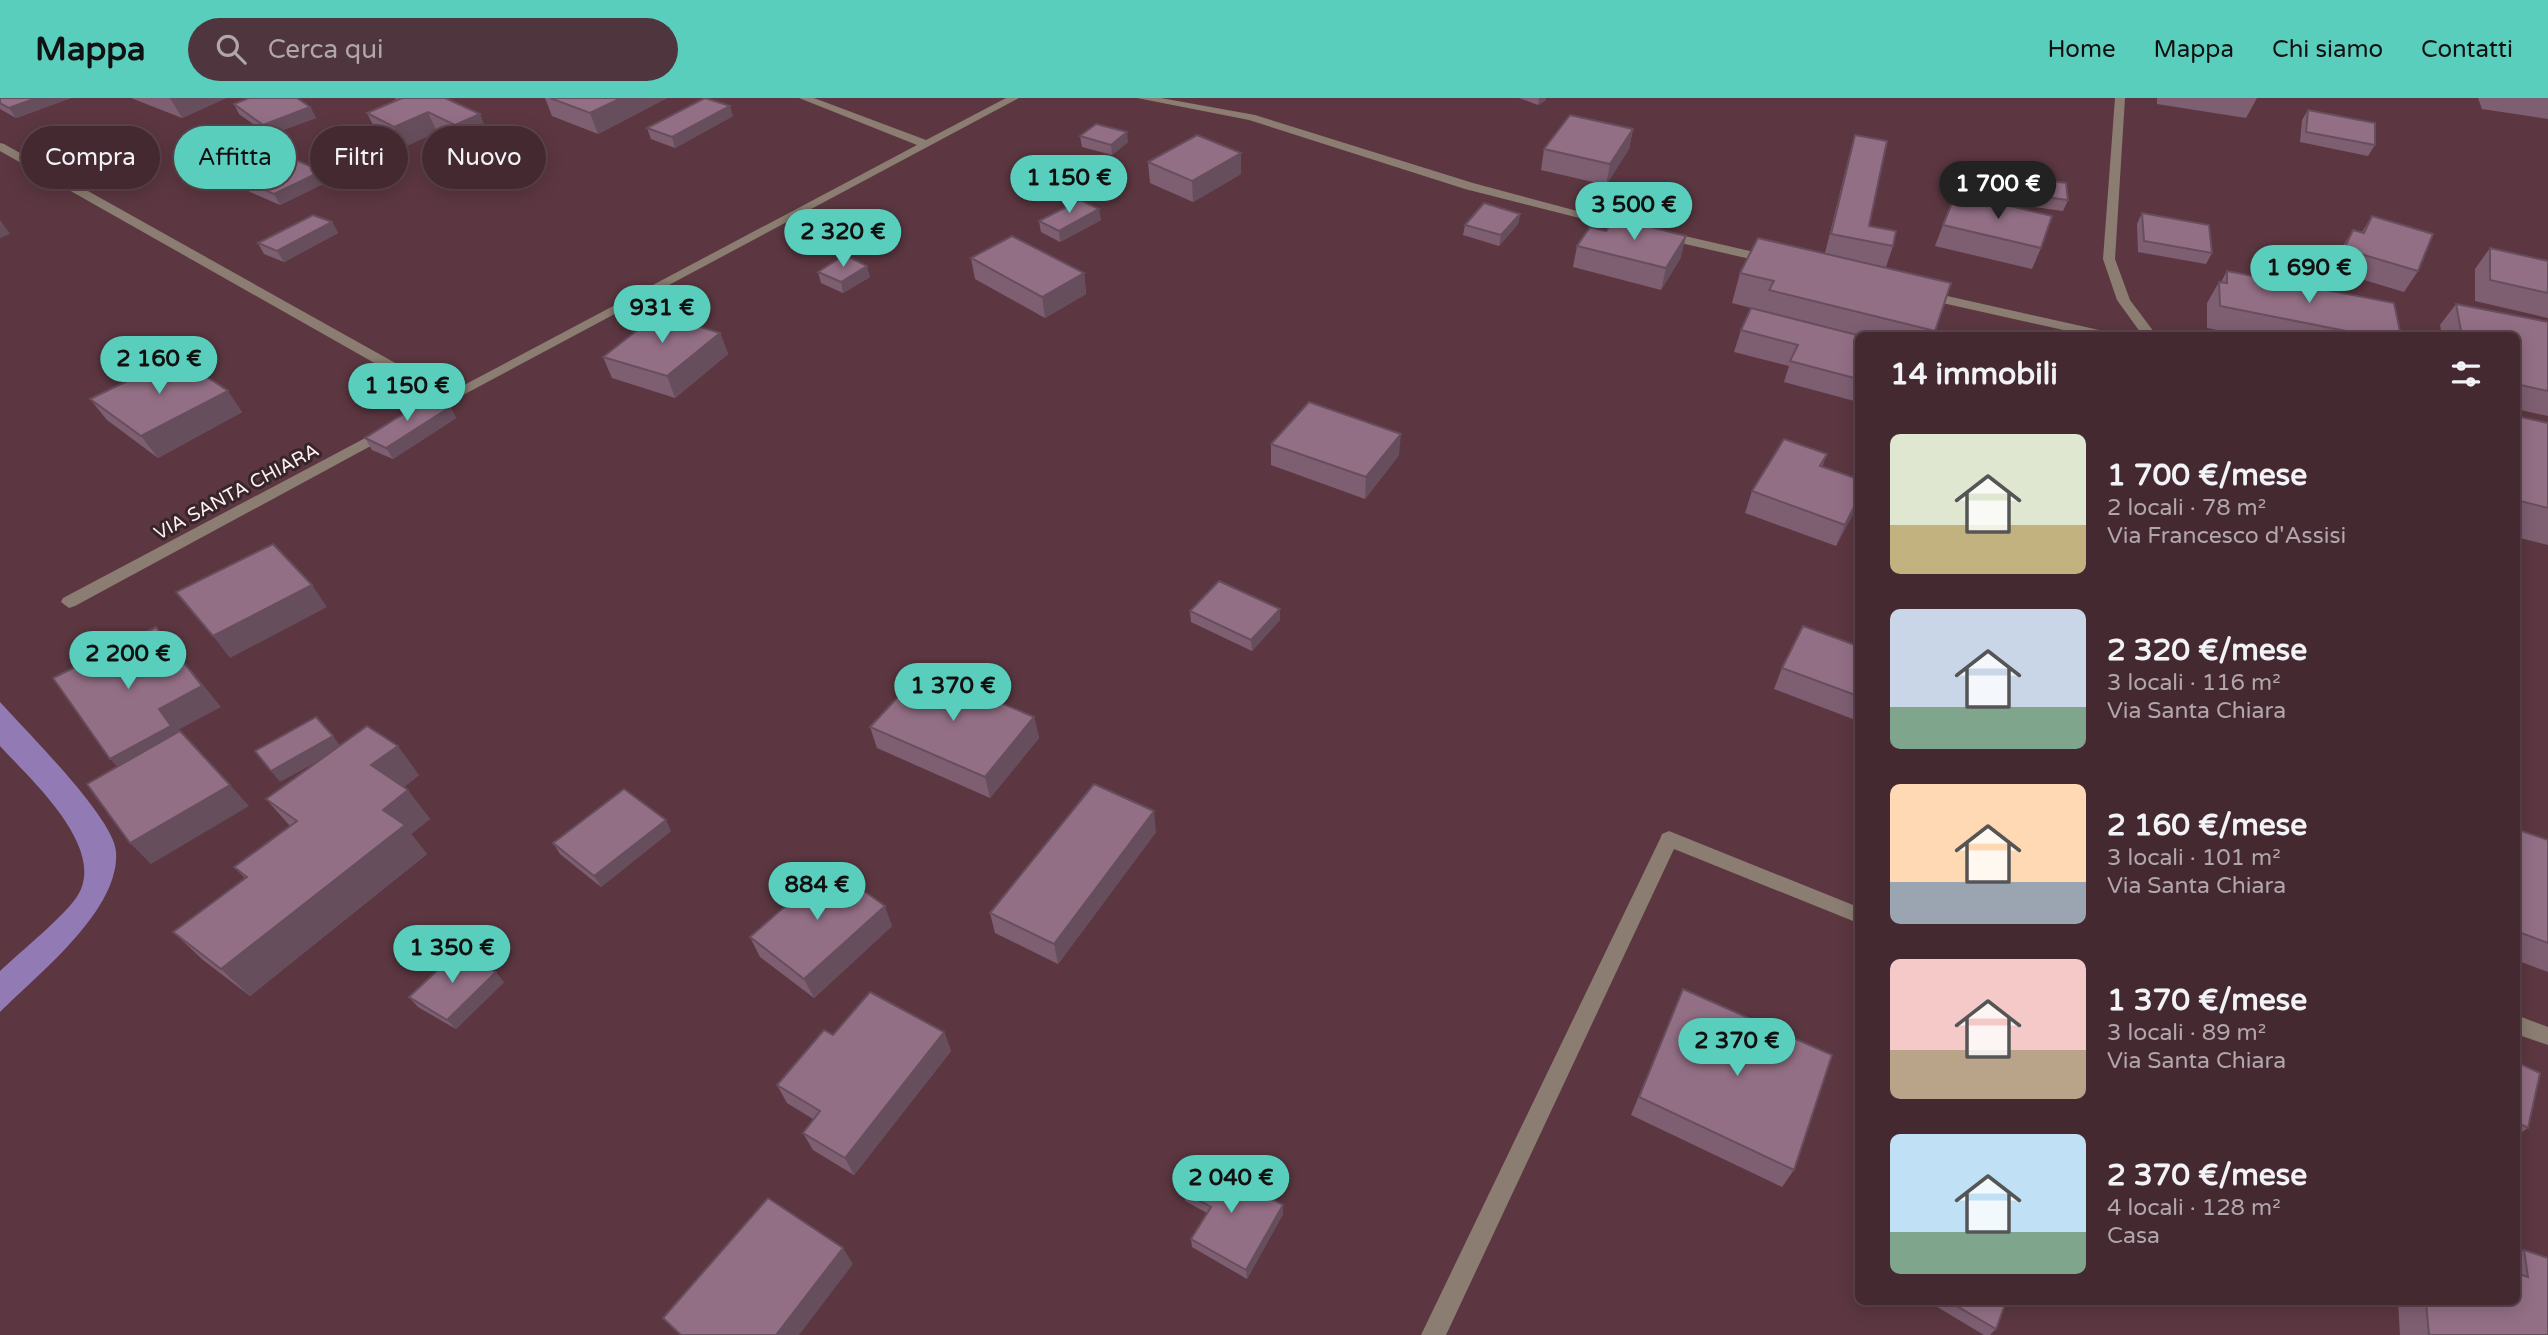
<!DOCTYPE html>
<html lang="it">
<head>
<meta charset="utf-8">
<style>
	:root { --surface:#452931; --page:#4f353d; --text:#f1f3f6; --muted:#b0a6ab; --line:#5d454d; --accent:#5acebd }
	body { margin:0; font-family:"Varela Round",sans-serif; background:var(--page); color:var(--text); height:100vh; display:flex; flex-direction:column; font-size:26px; white-space:nowrap }
	* { box-sizing:border-box; margin:0 }
	p { font-size:23px; color:var(--muted) }
	.icon { flex:none; width:38px; height:38px; fill:none; stroke:currentColor; stroke-width:2; stroke-linecap:round; stroke-linejoin:round }
	.map { position:relative; flex:1; overflow:hidden }
	.panel { position:absolute; left:1855px; top:234px; width:665px; height:973px; display:flex; flex-direction:column; background:var(--surface); border-radius:10px; box-shadow:0 4px 18px #0003,0 0 0 2px var(--line) }
	.panel>* { flex:none }
	.top-card { position:absolute; left:21px; top:28px; width:665px; height:63px; display:flex; gap:14px }
	.price { position:absolute; translate:-50% -60px; padding:0 16px; border-radius:24px; background:var(--accent); color:#111; font-size:23px; line-height:46px; filter:drop-shadow(0 2px 4px #0008) }
	.price::after { content:''; position:absolute; left:50%; top:42px; width:21px; height:16px; margin-left:-10px; background:inherit; clip-path:polygon(0 0,100% 0,50% 100%) }
	.price.on { background:#222; color:#fff }
	ul { padding:0; list-style:none }
	li { display:flex; align-items:center; gap:21px; height:175px; padding:0 35px }
	li span { display:grid; place-items:center; flex:none; width:196px; height:140px; border-radius:10px; color:#555 }
	li>.icon { margin-inline-start:auto }
	span .icon { width:84px; height:84px; fill:#fffc; stroke-width:1 }
	li b { font-size:30px }
	h2 { display:flex; justify-content:space-between; align-items:center; height:84px; padding:0 35px; font-size:30px }
	.chip { padding:0 24px; border-radius:32px; background:var(--surface); box-shadow:0 4px 18px #0003,0 0 0 2px var(--line); font-size:24px; line-height:63px }
	.chip.on { background:var(--accent); color:#111 }
	header { display:flex; align-items:center; gap:42px; box-sizing:border-box; height:98px; padding:0 35px; background:var(--accent); color:#111 }
	header strong { font-size:33px }
	nav { display:flex; gap:38px; margin-inline-start:auto; font-size:24px }
	.search { width:490px; height:63px; background:var(--page); display:flex; align-items:center; gap:18px; box-sizing:border-box; padding:0 24px; border-radius:38px; color:var(--muted); font-size:26px }
	.map>svg:first-child { display:block }
	.water { fill:#927bb5 }
	.lines { fill:none; stroke-linecap:round; stroke-linejoin:round }
	.minor { fill:#8b7d71; fill-rule:evenodd }
	.wall { fill:#7e5f72 }
	.shaded-wall { fill:#674e5d }
	.building { fill:#936f85; stroke:#674e5d; stroke-width:2 }
	.labels { text-anchor:middle; stroke-width:6; stroke-linejoin:round; paint-order:stroke }
	.far-street-label { font-size:19px; fill:#feeff2; stroke:#362529 }
</style>
</head>
<body>
<header>
<strong>Mappa</strong>
<div class="search"><svg class="icon" aria-label="search" viewBox="0 0 24 24"><circle cx="10" cy="10" r="6"/><path d="M15 15l6 6"/></svg>Cerca qui</div>
<nav><a>Home</a><a>Mappa</a><a>Chi siamo</a><a>Contatti</a></nav>
</header>
<div class="map">
<svg width="2548" height="1237" viewBox="0 0 2548 1237">
	<rect width="100%" height="100%" fill="#5c3741"/>
	<path class="water" d="M0 604C25 632 115 721 116 754 120 812 38 876 0 914V873C19 855 66 817 78 797 107 749 29 680 0 648Z"/>
	<g class="lines">
		<g class="minor">
			<path d="M799 0H814L926 42 1006 0H1019L420 320 413 316 415 313 438 301 0 53V45L4 46 449 295 917 47Z"/>
			<path d="M1137 0H1161L1255 17 1473 85 1641 130 1635 134 1465 91 1249 22Z"/>
			<path d="M2115 0H2125L2115 161 2130 202 2157 238H2143L2117 202 2103 161Z"/>
			<path d="M1663 133 1776 159 1778 162 1772 166 1659 140 1657 137Z"/>
			<path d="M1925 193 2108 234 2115 238H2090L1920 200 1918 197Z"/>
			<path d="M386 329 391 331V337L75 508 69 510 61 504 63 500Z"/>
			<path d="M1669 733 1858 809V825L1674 751 1446 1237H1421L1660 741 1662 736Z"/>
			<path d="M2516 917 2548 929V947L2516 936Z"/>
		</g>
	</g>
	<g class="wall">
		<path d="M0 0H71L16 20 0 11Z"/>
		<path d="M131 0H226L182 20Z"/>
		<path d="M395 0H445L488 36 464 47 437 34 404 49 377 35 367 15 396 3Z"/>
		<path d="M545 0H667L598 36 552 18Z"/>
		<path d="M1519 0H1546V2L1538 7Z"/>
		<path d="M2157 0H2257L2246 20 2157 6Z"/>
		<path d="M2478 0H2548V21L2482 11Z"/>
		<path d="M234 6 310 9 316 20 269 37 239 16Z"/>
		<path d="M2308 12 2375 47 2368 58 2300 44 2302 22Z"/>
		<path d="M733 18 675 50 651 41 647 30Z"/>
		<path d="M1633 31 1629 51 1606 87 1541 72 1544 51Z"/>
		<path d="M1855 37 1869 128 1893 148 1886 169 1869 166 1951 185 1934 238H1858V304L1784 284 1789 268 1734 254 1741 232 1763 213 1732 205 1740 175 1825 155 1849 58Z"/>
		<path d="M1080 38 1128 44 1112 57 1082 49Z"/>
		<path d="M1241 55V76L1193 104 1150 85 1148 64Z"/>
		<path d="M322 73 327 84 280 107 250 94 243 83Z"/>
		<path d="M1991 76 2068 102 2063 113 1988 103 1986 87Z"/>
		<path d="M2142 115 2212 155 2206 166 2138 154 2137 126Z"/>
		<path d="M1520 116 1518 126 1499 148 1463 137 1465 127Z"/>
		<path d="M2372 118 2418 173 2404 194 2331 172 2340 153 2353 132 2362 134Z"/>
		<path d="M1101 122 1060 144 1041 134 1039 123Z"/>
		<path d="M332 124 338 135 284 164 264 156 258 145Z"/>
		<path d="M1943 127 2041 150 2032 171 1935 148Z"/>
		<path d="M1577 148 1681 159 1661 192 1573 169Z"/>
		<path d="M2490 150 2548 163V220L2475 203V171Z"/>
		<path d="M971 160 1084 175 1086 196 1045 220 975 181Z"/>
		<path d="M2227 173 2401 238H2249L2207 230V205L2219 184H2221Z"/>
		<path d="M818 174 870 179 843 195 821 185Z"/>
		<path d="M2456 206 2548 224V318L2516 311V238H2442L2440 227Z"/>
		<path d="M720 235 728 256 675 300 612 280 603 259Z"/>
		<path d="M90 301 242 314 158 360 107 322Z"/>
		<path d="M450 309 456 320 393 361 372 352 365 340Z"/>
		<path d="M2516 318 2548 325V447L2516 439Z"/>
		<path d="M1271 346 1399 357 1365 401 1271 367Z"/>
		<path d="M1827 356 1822 369 1858 407 1836 448 1745 415 1752 393Z"/>
		<path d="M1280 511V522L1252 553 1191 524 1190 513Z"/>
		<path d="M1858 548V623L1774 591 1782 570Z"/>
		<path d="M1034 619 1039 640 990 700 877 650 870 629Z"/>
		<path d="M340 648 419 677 404 689 430 721 411 736 427 756 250 898 203 862 173 834 245 780 234 769 290 728 266 701 326 658 280 684Z"/>
		<path d="M2516 731 2548 742V874L2516 862Z"/>
		<path d="M671 733 601 789 560 756 553 745Z"/>
		<path d="M1156 734 1058 866 995 835 990 815Z"/>
		<path d="M892 828 814 900 760 859 750 839Z"/>
		<path d="M504 884 456 931 418 909 409 899Z"/>
		<path d="M1683 891 1794 1072 1782 1089 1631 1017Z"/>
		<path d="M944 934 951 953 854 1077 813 1052 803 1035 813 1021 787 1005 777 987 833 937Z"/>
		<path d="M2516 964 2528 1030 2516 1038Z"/>
		<path d="M1184 1094 1283 1116 1247 1181 1192 1149 1191 1141 1207 1115 1185 1103Z"/>
		<path d="M2524 1152 2548 1237H2400L2398 1204H2516V1156Z"/>
		<path d="M1929 1204H2006L1996 1231 1990 1237H1984Z"/>
	</g>
	<g class="shaded-wall">
		<path d="M36 0H71L16 20 9 10Z"/>
		<path d="M170 0H226L182 20Z"/>
		<path d="M621 0H667L598 36 590 15Z"/>
		<path d="M1539 0H1546V2L1538 7Z"/>
		<path d="M730 8 733 18 675 50 672 39Z"/>
		<path d="M310 9 316 20 269 37 263 27Z"/>
		<path d="M428 14 437 34 404 49 394 29Z"/>
		<path d="M480 16 488 36 464 47 455 27Z"/>
		<path d="M1633 31 1629 51 1606 87 1610 66Z"/>
		<path d="M1127 34 1128 44 1112 57 1111 47Z"/>
		<path d="M1241 55V76L1193 104 1192 83Z"/>
		<path d="M322 73 327 84 280 107 274 96Z"/>
		<path d="M1099 111 1101 122 1060 144 1059 133Z"/>
		<path d="M1520 116 1518 126 1499 148 1501 137Z"/>
		<path d="M0 122 10 136 0 140Z"/>
		<path d="M332 124 338 135 284 164 277 153Z"/>
		<path d="M1686 138 1681 159 1661 192 1666 170Z"/>
		<path d="M867 168 870 179 843 195 841 184Z"/>
		<path d="M1084 175 1086 196 1045 220 1042 199Z"/>
		<path d="M720 235 728 256 675 300 667 278Z"/>
		<path d="M228 293 242 314 158 360 141 338Z"/>
		<path d="M450 309 456 320 393 361 386 350Z"/>
		<path d="M1401 336 1399 357 1365 401 1366 379Z"/>
		<path d="M1858 401V407L1836 448 1845 427Z"/>
		<path d="M312 487 327 509 230 560 213 538Z"/>
		<path d="M1280 511V522L1252 553 1251 542Z"/>
		<path d="M156 529 221 609 178 632 190 649 130 682 110 661 159 611Z"/>
		<path d="M1034 619 1039 640 990 700 985 679Z"/>
		<path d="M333 638 341 649 280 684 271 673Z"/>
		<path d="M398 648 419 677 394 697 371 667Z"/>
		<path d="M230 687 249 708 151 766 130 745Z"/>
		<path d="M408 692 430 721 411 736 427 756 250 898 221 871 383 712Z"/>
		<path d="M1154 713 1156 734 1058 866 1054 846Z"/>
		<path d="M666 722 671 733 601 789 594 778Z"/>
		<path d="M885 808 892 828 814 900 804 881Z"/>
		<path d="M496 874 504 884 456 931 447 922Z"/>
		<path d="M944 934 951 953 854 1077 845 1060Z"/>
		<path d="M1283 1107V1116L1247 1181 1246 1172Z"/>
		<path d="M843 1150 853 1166 799 1237H776Z"/>
	</g>
	<g class="building">
		<path d="M0 0H36L9 10 0 5Z"/>
		<path d="M249 0H297L310 9 263 27 234 6Z"/>
		<path d="M401 0H445L480 16 455 27 428 14 394 29 367 15 402 0Z"/>
		<path d="M550 0H621L590 15Z"/>
		<path d="M705 0 730 8 672 39 647 30Z"/>
		<path d="M2308 12 2375 25V47L2306 34Z"/>
		<path d="M1570 17 1633 31 1610 66 1544 51Z"/>
		<path d="M1096 26 1127 34 1111 47 1080 38Z"/>
		<path d="M1197 37 1241 55 1192 83 1148 64Z"/>
		<path d="M1855 37 1887 43 1869 128 1896 133 1893 148 1831 136Z"/>
		<path d="M291 60 322 73 274 96 243 83Z"/>
		<path d="M1991 76 2066 85 2068 102 1992 92Z"/>
		<path d="M1956 95 2052 118 2041 150 1943 127Z"/>
		<path d="M1080 102 1099 111 1059 133 1039 123Z"/>
		<path d="M1484 105 1520 116 1501 137 1465 127Z"/>
		<path d="M2142 115 2209 127 2212 155 2144 143Z"/>
		<path d="M313 117 332 124 277 153 258 145Z"/>
		<path d="M2372 118 2433 136 2418 173 2344 151 2353 132 2364 135Z"/>
		<path d="M1615 120 1686 138 1666 170 1577 148 1590 129 1606 133Z"/>
		<path d="M1012 138 1084 175 1042 199 971 160Z"/>
		<path d="M1758 140 1951 185 1935 233 1769 192 1774 183 1740 175Z"/>
		<path d="M2490 150 2548 163V195L2490 182Z"/>
		<path d="M845 157 867 168 841 184 818 174Z"/>
		<path d="M2227 173 2394 205 2401 238H2371L2220 208 2219 184 2227 185Z"/>
		<path d="M2456 206 2548 224V293L2516 286V238H2462Z"/>
		<path d="M1751 210 1861 238H1858V281L1790 263 1798 247 1741 232Z"/>
		<path d="M658 216 720 235 667 278 603 259Z"/>
		<path d="M177 259 228 293 141 338 90 301Z"/>
		<path d="M429 300 450 309 386 350 365 340Z"/>
		<path d="M1309 304 1401 336 1366 379 1271 346Z"/>
		<path d="M2516 318 2548 325V410L2516 402Z"/>
		<path d="M1784 341 1827 356 1820 368 1858 381V401L1845 427 1752 393Z"/>
		<path d="M273 446 312 487 213 538 176 494Z"/>
		<path d="M1219 483 1280 511 1251 542 1190 513Z"/>
		<path d="M1803 528 1858 548V598L1782 570Z"/>
		<path d="M156 529 202 588 159 611 171 628 110 661 53 580Z"/>
		<path d="M923 572 1034 619 985 679 870 629Z"/>
		<path d="M316 619 333 638 271 673 255 653Z"/>
		<path d="M367 628 398 648 371 667 408 692 383 712 405 727 221 871 173 834 247 779 234 769 297 723 266 701Z"/>
		<path d="M180 633 230 687 130 745 87 686Z"/>
		<path d="M1094 686 1154 713 1054 846 990 815Z"/>
		<path d="M624 691 666 722 594 778 553 745Z"/>
		<path d="M2516 731 2548 742V845L2516 833Z"/>
		<path d="M830 769 885 808 804 881 750 839Z"/>
		<path d="M458 853 496 874 447 922 409 899Z"/>
		<path d="M1683 891 1832 957 1794 1072 1639 999Z"/>
		<path d="M870 894 944 934 845 1060 803 1035 820 1013 777 987 824 932 833 937Z"/>
		<path d="M2516 964 2540 975 2528 1030 2516 1024Z"/>
		<path d="M1202 1063 1283 1107 1246 1172 1191 1141 1211 1109 1184 1094Z"/>
		<path d="M768 1100 843 1150 776 1237H681L663 1220Z"/>
		<path d="M2524 1152 2548 1160V1237H2429L2426 1204H2516V1175L2528 1179Z"/>
		<path d="M1950 1204H2006L1996 1231Z"/>
	</g>
	<g class="labels">
		<g class="far-street-label">
			<text transform="translate(236 393) rotate(-28)" y="7">VIA SANTA CHIARA</text>
		</g>
	</g>
</svg>
<b class="price" style="left:1069px;top:117px">1 150 €</b>
<b class="price on" style="left:1998px;top:123px">1 700 €</b>
<b class="price" style="left:1634px;top:144px">3 500 €</b>
<b class="price" style="left:843px;top:171px">2 320 €</b>
<b class="price" style="left:2309px;top:207px">1 690 €</b>
<b class="price" style="left:662px;top:247px">931 €</b>
<b class="price" style="left:159px;top:298px">2 160 €</b>
<b class="price" style="left:407px;top:325px">1 150 €</b>
<b class="price" style="left:128px;top:593px">2 200 €</b>
<b class="price" style="left:953px;top:625px">1 370 €</b>
<b class="price" style="left:817px;top:824px">884 €</b>
<b class="price" style="left:452px;top:887px">1 350 €</b>
<b class="price" style="left:1737px;top:980px">2 370 €</b>
<b class="price" style="left:1231px;top:1117px">2 040 €</b>
<div class="top-card">
<a class="chip">Compra</a>
<a class="chip on">Affitta</a>
<a class="chip">Filtri</a>
<a class="chip">Nuovo</a>
</div>
<section class="panel">
<h2>14 immobili<svg class="icon" aria-label="filters" viewBox="0 0 24 24"><path d="M4 7h16M4 17h16"/><circle cx="9" cy="7" r="2"/><circle cx="15" cy="17" r="2"/></svg></h2>
<ul>
<li><span style="background:linear-gradient(#dfe7d0 65%,#c2b280 0)"><svg class="icon" aria-label="home" viewBox="0 0 24 24"><path d="M3 11l9-7 9 7M6 9v11h12V9"/></svg></span><div><b>1 700 €/mese</b><p>2 locali · 78 m²</p><p>Via Francesco d'Assisi</p></div></li>
<li><span style="background:linear-gradient(#c9d6e8 70%,#7fa58c 0)"><svg class="icon" aria-label="home" viewBox="0 0 24 24"><path d="M3 11l9-7 9 7M6 9v11h12V9"/></svg></span><div><b>2 320 €/mese</b><p>3 locali · 116 m²</p><p>Via Santa Chiara</p></div></li>
<li><span style="background:linear-gradient(#ffd9b3 70%,#9aa5b1 0)"><svg class="icon" aria-label="home" viewBox="0 0 24 24"><path d="M3 11l9-7 9 7M6 9v11h12V9"/></svg></span><div><b>2 160 €/mese</b><p>3 locali · 101 m²</p><p>Via Santa Chiara</p></div></li>
<li><span style="background:linear-gradient(#f6c9c9 65%,#b9a48a 0)"><svg class="icon" aria-label="home" viewBox="0 0 24 24"><path d="M3 11l9-7 9 7M6 9v11h12V9"/></svg></span><div><b>1 370 €/mese</b><p>3 locali · 89 m²</p><p>Via Santa Chiara</p></div></li>
<li><span style="background:linear-gradient(#bfe0f5 70%,#7fa58c 0)"><svg class="icon" aria-label="home" viewBox="0 0 24 24"><path d="M3 11l9-7 9 7M6 9v11h12V9"/></svg></span><div><b>2 370 €/mese</b><p>4 locali · 128 m²</p><p>Casa</p></div></li>
</ul>
</section>
</div>
</body>
</html>
